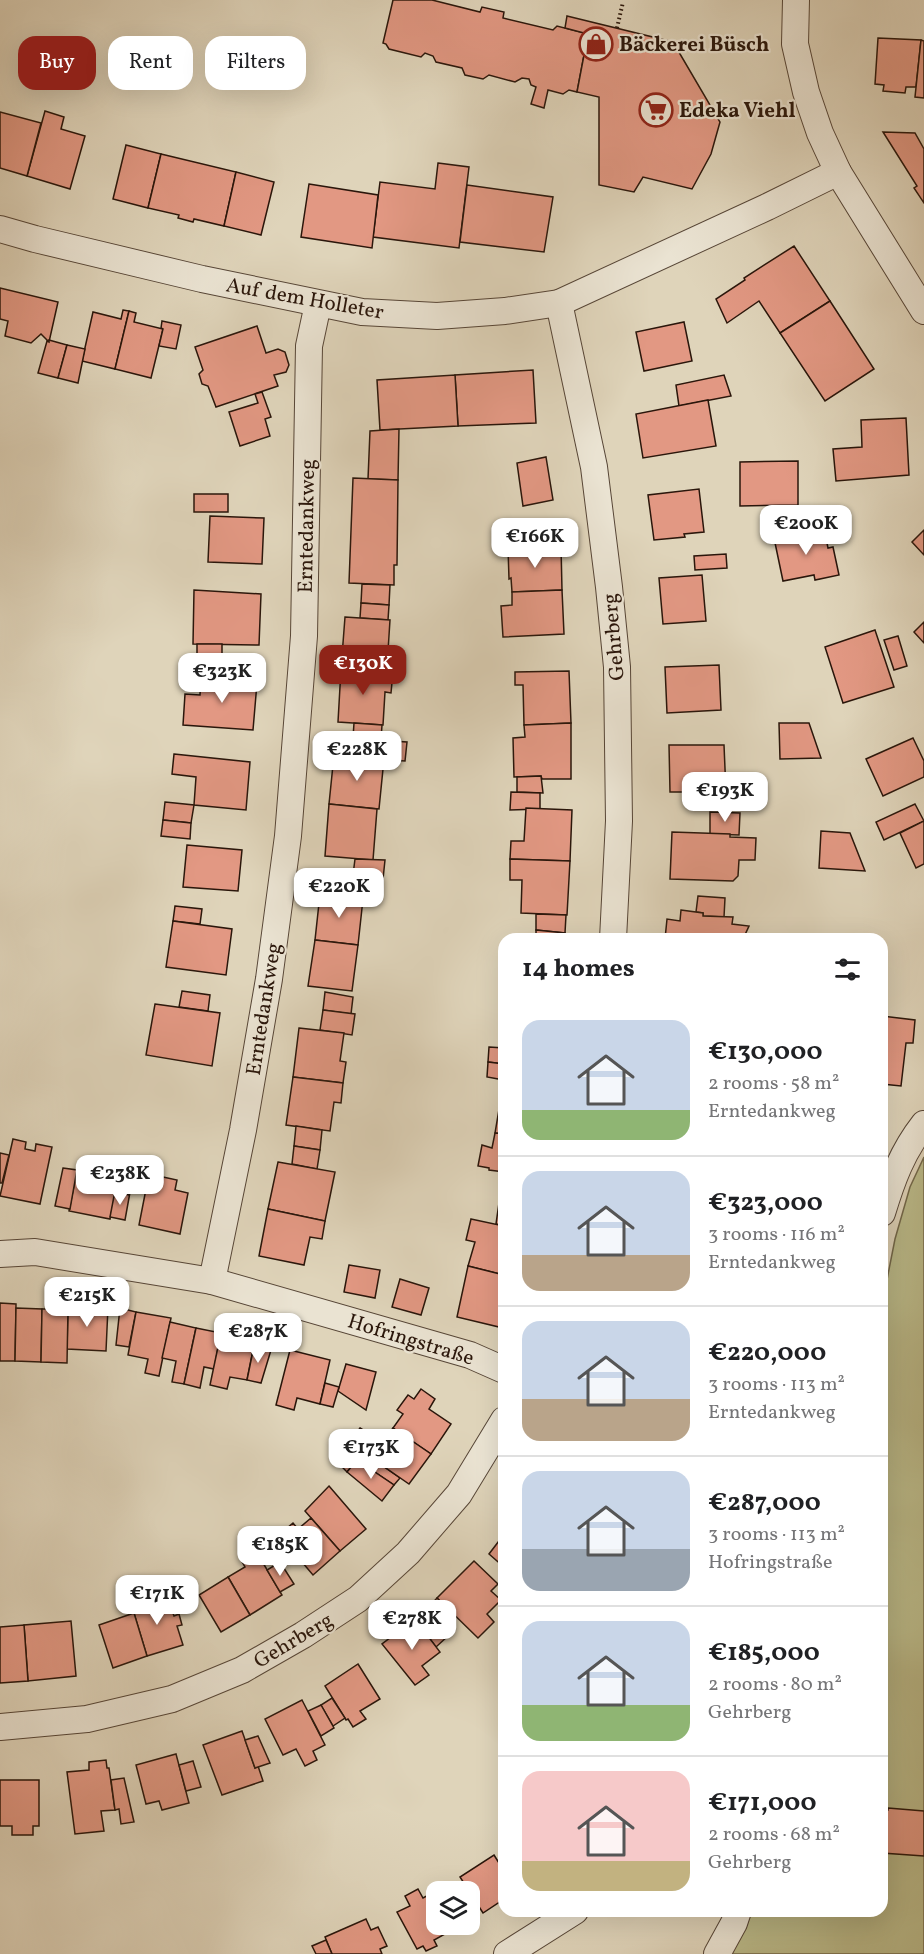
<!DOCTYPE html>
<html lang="en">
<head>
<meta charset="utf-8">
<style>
	:root { --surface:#fff; --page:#f2f2f2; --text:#202124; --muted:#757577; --line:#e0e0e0; --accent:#8f2418 }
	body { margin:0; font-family:Vollkorn,serif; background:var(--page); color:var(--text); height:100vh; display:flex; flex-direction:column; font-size:22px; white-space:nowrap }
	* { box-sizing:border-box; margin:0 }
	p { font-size:20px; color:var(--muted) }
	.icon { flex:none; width:33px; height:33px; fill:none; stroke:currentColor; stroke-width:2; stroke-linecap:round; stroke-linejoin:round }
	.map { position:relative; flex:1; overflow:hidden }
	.panel { position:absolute; left:498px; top:933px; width:390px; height:984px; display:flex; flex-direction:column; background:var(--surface); border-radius:18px; box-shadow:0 6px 24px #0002 }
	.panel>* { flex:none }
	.guide { position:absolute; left:18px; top:36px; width:390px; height:54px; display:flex; gap:12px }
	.tools { position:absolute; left:426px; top:1881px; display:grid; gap:12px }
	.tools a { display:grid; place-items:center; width:54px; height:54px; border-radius:12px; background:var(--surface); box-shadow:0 6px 24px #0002; font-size:30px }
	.price { position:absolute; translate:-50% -51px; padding:0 14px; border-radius:12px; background:#fff; color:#222; font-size:20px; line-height:39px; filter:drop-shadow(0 2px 3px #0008) }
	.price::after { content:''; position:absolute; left:50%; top:36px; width:18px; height:14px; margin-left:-9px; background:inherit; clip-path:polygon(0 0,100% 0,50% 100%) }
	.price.current { background:var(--accent); color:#fff }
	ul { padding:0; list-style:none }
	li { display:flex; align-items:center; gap:18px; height:150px; padding:0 24px }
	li+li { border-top:2px solid var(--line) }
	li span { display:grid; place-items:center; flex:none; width:168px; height:120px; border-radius:18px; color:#555 }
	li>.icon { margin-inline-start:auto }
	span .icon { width:72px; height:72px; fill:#fffc; stroke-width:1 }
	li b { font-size:26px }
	h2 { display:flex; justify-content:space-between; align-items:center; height:72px; padding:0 24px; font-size:26px }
	.chip { padding:0 21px; border-radius:18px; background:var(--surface); box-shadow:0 6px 24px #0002; font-size:21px; line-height:54px }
	.chip.current { background:var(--accent); color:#fff }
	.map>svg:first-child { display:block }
	.green { fill:#baba8a; stroke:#72684a; stroke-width:1.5 }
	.building { fill:#e29883; stroke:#2a160b; stroke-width:1.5 }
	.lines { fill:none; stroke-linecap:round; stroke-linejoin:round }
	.minor-casing { stroke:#574637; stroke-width:28 }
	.path { stroke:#2a160b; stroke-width:4; stroke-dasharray:1.5 3; stroke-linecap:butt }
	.minor { stroke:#eae3d2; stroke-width:26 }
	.labels { text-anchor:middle; stroke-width:4.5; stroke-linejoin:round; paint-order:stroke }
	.poi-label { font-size:21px; font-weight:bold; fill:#2a160b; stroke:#eae3d2; text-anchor:start }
	.street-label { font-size:21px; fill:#2a160b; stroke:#eae3d2 }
</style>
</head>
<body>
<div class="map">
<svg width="924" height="1954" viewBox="0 0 924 1954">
	<rect width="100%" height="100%" fill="#dfd4ba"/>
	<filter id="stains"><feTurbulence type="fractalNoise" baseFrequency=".00333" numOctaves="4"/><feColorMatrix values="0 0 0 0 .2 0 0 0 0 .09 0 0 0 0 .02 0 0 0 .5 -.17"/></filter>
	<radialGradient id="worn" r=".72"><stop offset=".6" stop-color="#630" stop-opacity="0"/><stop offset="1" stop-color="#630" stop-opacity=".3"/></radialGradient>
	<path class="green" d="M924 1157V1954H721L743 1911H882V1305L895 1239 910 1187Z"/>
	<g class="building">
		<path d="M393 0H432L480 12 482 7 504 12 503 18 553 30 557 26 588 34 577 92 569 90 563 94 548 90 544 108 531 104 536 87 531 85 529 79 522 78 515 82 489 75 483 79 465 75 462 68 436 62 433 56 425 53 421 57 389 49 386 44 383 43Z"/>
		<path d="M567 16 673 42 720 122 711 154 692 189 643 177 634 192 599 185V97L577 92 588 34 565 28Z"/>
		<path d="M878 38 921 40 916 87H906L905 93 883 91 884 85 875 84Z"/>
		<path d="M921 40 924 41V98L915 97Z"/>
		<path d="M45 111 64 117 61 129 85 136 70 189 27 176Z"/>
		<path d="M0 112 41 123 27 176 0 168Z"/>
		<path d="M883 132 915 133 924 149V203L914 188 917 186Z"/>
		<path d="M126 145 161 154 148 208 113 199Z"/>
		<path d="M161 154 236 172 224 226 194 219 193 222 178 218 179 215 148 208Z"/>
		<path d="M438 163 469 167 459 248 373 237 380 182 435 189Z"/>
		<path d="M236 172 274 182 261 235 224 226Z"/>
		<path d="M309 184 378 195 372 248 301 237Z"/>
		<path d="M467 185 553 197 544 252 460 242Z"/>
		<path d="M794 246 830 301 780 333 759 301 727 323 716 299 745 280 744 278Z"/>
		<path d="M0 288 58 302 49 342 41 334 31 343 5 336 8 321 0 319Z"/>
		<path d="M830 301 874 369 825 401 780 333Z"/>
		<path d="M123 310 129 311 115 369 82 361 93 312 121 319Z"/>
		<path d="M129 311 136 313 134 322 163 329 151 378 115 369Z"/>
		<path d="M162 321 181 325 176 349 159 346 163 329 161 328Z"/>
		<path d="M684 322 692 361 644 371 636 332Z"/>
		<path d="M257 326 266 353 278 349 285 352 289 365 286 372 274 375 278 386 216 407 208 386 202 384 199 374 203 370 195 347Z"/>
		<path d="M49 340 67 345 58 378 38 373 47 341 49 342Z"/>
		<path d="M67 345 85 349 78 383 58 378Z"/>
		<path d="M533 370 536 423 458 426 455 375Z"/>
		<path d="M455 375 458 426 380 430 377 380Z"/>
		<path d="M724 375 731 396 679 406 676 385Z"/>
		<path d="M262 392 271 417 265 419 270 436 240 446 229 412 258 403 255 394Z"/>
		<path d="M708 400 716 446 643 458 636 414Z"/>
		<path d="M906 418 909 475 836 481 833 449 862 447 861 420Z"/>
		<path d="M399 429 398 480 368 479 370 431Z"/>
		<path d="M546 457 553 500 523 506 517 463Z"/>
		<path d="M798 461V505L740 506V462Z"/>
		<path d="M353 478 398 480 397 565H394V585L349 583Z"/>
		<path d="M699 489 704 532 684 534 685 537 654 540 648 495Z"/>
		<rect x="194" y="494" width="34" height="18"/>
		<path d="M210 516 264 518 262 564 208 562Z"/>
		<path d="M800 518 803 532 769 538 767 525Z"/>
		<path d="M527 521 528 538 501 539 500 523Z"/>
		<path d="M824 528 828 548 833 547 839 575 815 580 814 575 783 581 774 538Z"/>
		<path d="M924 530V555L912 542Z"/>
		<path d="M561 546 562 590 512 592 511 578 509 579 508 548Z"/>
		<path d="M726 554 727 568 695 570 694 556Z"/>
		<path d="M702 575 706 621 663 624 659 578Z"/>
		<path d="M362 584 390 585 389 605 361 603Z"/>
		<path d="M194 590 261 594 259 645 193 644Z"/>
		<path d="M562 590 564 634 503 637 501 606 512 605V592Z"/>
		<path d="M361 603 389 605 388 620 360 618Z"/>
		<path d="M345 617 390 620 388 651 394 652 393 672 341 669Z"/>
		<path d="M924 622V643L914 632Z"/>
		<path d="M875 630 894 687 843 703 825 647Z"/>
		<path d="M898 636 907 666 894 670 884 640Z"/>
		<path d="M197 644H222V659L197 658Z"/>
		<path d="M197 658 222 659V675L196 674Z"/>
		<path d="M719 665 721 710 667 713 665 667Z"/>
		<path d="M341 669 393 672 391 693 385 692 383 725 338 722Z"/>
		<path d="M569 671 571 723 524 725 523 685H515V672Z"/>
		<path d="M201 674 237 676V681L257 683 253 730 183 725 185 694 200 695Z"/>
		<path d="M354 723 382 725 381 740 353 738Z"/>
		<path d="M571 723V779H542L541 776 514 777 513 738 525 737 524 725Z"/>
		<path d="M779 723H809L821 758 780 759Z"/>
		<path d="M913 738 924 761V777L883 796 866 759Z"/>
		<path d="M376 740 407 742 405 761 375 759Z"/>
		<path d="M669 745H724L726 792H699V798H687V792H670Z"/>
		<path d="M174 754 250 762 246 810 194 805 196 777 172 774Z"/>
		<path d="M334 755 384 759 379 809 329 804Z"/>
		<path d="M541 776 543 793 517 792V777Z"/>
		<path d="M511 792 540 793V809L510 810Z"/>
		<path d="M165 802 194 805 191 823 163 820Z"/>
		<path d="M329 804 377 809 373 860 325 856Z"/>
		<path d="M915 804 924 821 884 840 876 822Z"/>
		<path d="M526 808 572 810 570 861 510 859 511 841H524Z"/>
		<path d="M710 812 740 813 739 835 710 834Z"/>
		<path d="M163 820 191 823 190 839 161 836Z"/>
		<path d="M924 821V864L916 868 900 833Z"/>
		<path d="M821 831 850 833 865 871 819 868Z"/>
		<path d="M672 832 730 834V837L756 838 755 860H739L738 876 733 881 670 879Z"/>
		<path d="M187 845 242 850 238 891 183 887Z"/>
		<path d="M355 859 385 860 383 879 353 875Z"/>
		<path d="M510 859 570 861 567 915 521 913 522 880H510Z"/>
		<path d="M353 875 383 879 382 893 352 890Z"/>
		<path d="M320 894 363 899 358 945 315 940Z"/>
		<path d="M698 896 725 898 724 917 703 916V913L696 912Z"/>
		<path d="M175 906 202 909 200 924 173 921Z"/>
		<path d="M681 910 703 913V916L733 917 732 924 749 926 743 939H665L667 919 680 921Z"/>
		<path d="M536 914 566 915 565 933 536 930Z"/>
		<path d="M173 921 232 929 226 975 166 967Z"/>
		<path d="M536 930 565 933V939H536Z"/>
		<path d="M315 940 358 945 352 991 308 986Z"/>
		<path d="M182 991 210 995 208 1011 179 1007Z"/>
		<path d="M325 992 353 997 351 1014 323 1010Z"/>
		<path d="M155 1004 220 1013 212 1066 146 1055Z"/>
		<path d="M323 1010 355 1014 352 1035 320 1030Z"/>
		<path d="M882 1016 915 1020 913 1043H906L901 1086 882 1084Z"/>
		<path d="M299 1028 344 1033 340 1061 346 1062 343 1083 293 1077Z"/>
		<path d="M489 1047 504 1048V1064L488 1062Z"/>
		<path d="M488 1062 504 1064V1080L487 1077Z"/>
		<path d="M293 1077 343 1083 341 1103 334 1102 330 1131 286 1125Z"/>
		<path d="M504 1080V1134L495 1133Z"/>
		<path d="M296 1126 322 1130 320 1150 294 1146Z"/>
		<path d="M495 1133 504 1134V1172L489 1170V1168L478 1166 482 1145 492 1148Z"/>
		<path d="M13 1139 26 1142 25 1149 35 1151 36 1144 52 1147 40 1204 0 1196Z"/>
		<path d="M294 1146 320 1150 317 1169 292 1164Z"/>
		<path d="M0 1153 9 1155 2 1183H0Z"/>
		<path d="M278 1162 335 1172 325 1221 268 1209Z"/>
		<path d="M92 1163 121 1168 110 1219 69 1211 77 1170 90 1172Z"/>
		<path d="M63 1168 77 1170 70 1209 55 1206Z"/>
		<path d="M163 1177 177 1180 175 1190 188 1193 180 1234 139 1225 147 1184 161 1187Z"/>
		<path d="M132 1181 125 1220 110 1217 115 1191 129 1195Z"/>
		<path d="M499 1203 504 1204V1226L496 1224Z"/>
		<path d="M268 1209 325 1221 322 1239 310 1237 304 1265 259 1256Z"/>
		<path d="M471 1219 504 1226V1275L468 1266 475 1242 466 1240Z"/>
		<path d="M349 1265 380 1270 375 1298 344 1292Z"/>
		<path d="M468 1266 504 1275V1304L499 1327 457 1317Z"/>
		<path d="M400 1279 429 1288 421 1315 392 1307Z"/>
		<path d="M0 1303 16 1304 15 1361H0Z"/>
		<path d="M68 1306 108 1307 106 1351 67 1349Z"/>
		<path d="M16 1308 42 1309 41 1362 15 1361Z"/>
		<path d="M120 1308 136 1312 129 1347 116 1345Z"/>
		<path d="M42 1309H68L67 1363 41 1362Z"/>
		<path d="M136 1312 171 1318 159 1376 145 1373 148 1359 128 1355Z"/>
		<path d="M170 1322 196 1328 184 1384 172 1382 176 1361 162 1358Z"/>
		<path d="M196 1328 221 1333 214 1369 204 1367 200 1388 184 1384Z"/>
		<path d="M222 1328 256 1335 247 1380 230 1377 227 1389 210 1385Z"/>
		<path d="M254 1346 271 1350 261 1383 247 1380Z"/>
		<path d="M290 1350 330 1360 320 1404 297 1398 294 1410 276 1405Z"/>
		<path d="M346 1364 376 1372 366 1410 338 1391Z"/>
		<path d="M325 1383 339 1387 333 1407 320 1404Z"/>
		<path d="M421 1389 435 1399 429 1409 451 1424 431 1454 393 1428 403 1414 397 1410 408 1395 414 1399Z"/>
		<path d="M360 1428 374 1437 363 1452 400 1478 394 1485 357 1460 347 1472 336 1461Z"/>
		<path d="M393 1428 431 1454 409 1484 363 1452 374 1436 382 1442Z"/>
		<path d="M357 1460 394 1485 382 1501 347 1472Z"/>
		<path d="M329 1486 366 1529 340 1551 305 1511Z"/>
		<path d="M311 1518 340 1551 313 1575 279 1535 293 1523 298 1529Z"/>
		<path d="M502 1537 504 1538V1567L489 1554Z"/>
		<path d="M256 1551 282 1595 250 1615 228 1577 245 1567 241 1560Z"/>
		<path d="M474 1561 498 1584 491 1591 501 1600 487 1614 494 1622 478 1638 437 1598Z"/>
		<path d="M280 1562 294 1584 280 1592 267 1570Z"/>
		<path d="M228 1577 250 1615 221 1632 199 1595Z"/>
		<path d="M145 1595 149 1608 169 1602 174 1616 179 1614 182 1625 177 1626 183 1645 147 1656 130 1600Z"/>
		<path d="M437 1598 456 1617 446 1628 426 1610Z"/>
		<path d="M425 1610 448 1636 436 1647 415 1619Z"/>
		<path d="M134 1613 147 1656 113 1668 99 1625Z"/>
		<path d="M415 1619 440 1652 422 1666 429 1675 415 1685 382 1644Z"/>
		<path d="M71 1621 76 1676 28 1681 24 1625Z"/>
		<path d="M24 1625 28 1681 0 1683V1627Z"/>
		<path d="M358 1664 380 1699 360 1711 366 1719 353 1727 348 1719 346 1720 325 1686Z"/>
		<path d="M332 1698 345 1718 333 1726 321 1705Z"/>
		<path d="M302 1700 325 1745 313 1751 317 1760 305 1766 296 1749 283 1755 265 1719Z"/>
		<path d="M321 1705 334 1728 321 1736 308 1711Z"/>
		<path d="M242 1731 255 1768 258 1766 263 1781 222 1795 203 1745Z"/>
		<path d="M258 1736 270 1763 255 1768 245 1740Z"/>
		<path d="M176 1754 189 1803 162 1810 159 1801 146 1804 136 1765Z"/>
		<path d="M106 1760 107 1768H109L115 1810 101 1811 104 1831 75 1834 67 1772 89 1770V1762Z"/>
		<path d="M193 1761 201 1787 186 1791 179 1765Z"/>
		<path d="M124 1778 134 1822 121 1824 119 1809 115 1810 111 1780Z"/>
		<path d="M0 1780H39V1826H33V1835H12V1826H0Z"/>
		<path d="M888 1808 924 1811V1856L882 1853V1810H888Z"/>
		<path d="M494 1855 504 1871V1899L483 1913 460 1877Z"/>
		<path d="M418 1889 423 1898 434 1892 436 1898V1924H451L454 1929 434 1940 437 1946 426 1951 423 1946 417 1949 397 1912 410 1906 405 1896Z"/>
		<path d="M366 1919 371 1930 378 1927 387 1946 380 1949 382 1954H332L325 1937Z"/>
		<path d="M326 1940 332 1954H316L312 1946Z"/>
	</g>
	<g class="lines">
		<g class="minor-casing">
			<g id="minor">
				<path d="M796 0 795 44 806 92 820 133 838 172 924 311"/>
				<path d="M0 229 35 239 202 279 362 312 437 316 505 311 559 303 767 207 838 172"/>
				<path d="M559 303 594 467 609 587 617 667 619 821 613 939"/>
				<path d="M882 1213C892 1180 902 1152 924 1124"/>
				<path d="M0 1254 35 1252 212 1281 470 1355 504 1370"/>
				<path d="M212 1281 243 1130 269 979 288 836 304 636 309 346 318 304"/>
				<path d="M0 1727 87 1719 172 1699 242 1670 303 1635 358 1599 408 1553 459 1494 504 1420"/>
				<path d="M507 1954 575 1911"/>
				<path d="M717 1954 734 1923 738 1911"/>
			</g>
		</g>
		<path class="path" d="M617 28 623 2"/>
		<use href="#minor" class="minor"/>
	</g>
	<defs>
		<g id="shop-ring" transform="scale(1.725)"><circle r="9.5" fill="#eae3d2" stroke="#8f2418" stroke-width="1.5"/><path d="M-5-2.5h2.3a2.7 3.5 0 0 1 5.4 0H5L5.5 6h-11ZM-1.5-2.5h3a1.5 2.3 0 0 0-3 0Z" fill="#8f2418"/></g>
		<g id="supermarket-ring" transform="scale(1.725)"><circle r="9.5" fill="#eae3d2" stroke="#8f2418" stroke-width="1.5"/><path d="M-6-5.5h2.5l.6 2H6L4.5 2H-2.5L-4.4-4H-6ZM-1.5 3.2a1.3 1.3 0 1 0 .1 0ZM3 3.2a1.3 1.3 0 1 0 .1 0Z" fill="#8f2418"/></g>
	</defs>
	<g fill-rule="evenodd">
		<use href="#shop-ring" x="596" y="44"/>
		<use href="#supermarket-ring" x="656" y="110"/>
	</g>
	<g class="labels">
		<g class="poi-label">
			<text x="619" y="51">Bäckerei Büsch</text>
			<text x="679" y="117">Edeka Viehl</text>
		</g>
		<g class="street-label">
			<text transform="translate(305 298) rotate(10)" y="7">Auf dem Holleter</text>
			<text transform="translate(306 526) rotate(-89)" y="7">Erntedankweg</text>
			<text transform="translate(613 637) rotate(-95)" y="7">Gehrberg</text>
			<text transform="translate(263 1009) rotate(-81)" y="7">Erntedankweg</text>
			<text transform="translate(411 1339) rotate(17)" y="7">Hofringstraße</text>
			<text transform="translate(293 1640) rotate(-31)" y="7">Gehrberg</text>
		</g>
	</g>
	<rect width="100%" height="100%" filter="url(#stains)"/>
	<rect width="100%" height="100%" fill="url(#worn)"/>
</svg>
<div class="tools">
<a><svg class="icon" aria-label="layers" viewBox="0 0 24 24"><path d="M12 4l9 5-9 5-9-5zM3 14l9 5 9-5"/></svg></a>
</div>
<b class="price" style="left:806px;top:556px">€200K</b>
<b class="price" style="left:535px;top:569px">€166K</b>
<b class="price current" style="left:363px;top:696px">€130K</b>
<b class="price" style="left:222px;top:704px">€323K</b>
<b class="price" style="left:357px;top:782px">€228K</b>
<b class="price" style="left:725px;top:823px">€193K</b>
<b class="price" style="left:339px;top:919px">€220K</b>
<b class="price" style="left:120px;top:1206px">€238K</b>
<b class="price" style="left:87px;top:1328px">€215K</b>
<b class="price" style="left:258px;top:1364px">€287K</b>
<b class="price" style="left:371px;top:1480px">€173K</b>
<b class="price" style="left:280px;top:1577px">€185K</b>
<b class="price" style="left:157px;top:1626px">€171K</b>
<b class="price" style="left:412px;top:1651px">€278K</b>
<div class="guide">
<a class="chip current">Buy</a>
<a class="chip">Rent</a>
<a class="chip">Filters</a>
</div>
<section class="panel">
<h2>14 homes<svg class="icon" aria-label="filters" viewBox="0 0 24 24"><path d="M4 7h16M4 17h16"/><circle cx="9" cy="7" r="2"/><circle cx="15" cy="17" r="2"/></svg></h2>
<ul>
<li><span style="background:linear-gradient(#c9d6e8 75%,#8fb573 0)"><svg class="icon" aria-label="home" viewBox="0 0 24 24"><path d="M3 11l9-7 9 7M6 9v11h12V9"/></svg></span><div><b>€130,000</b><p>2 rooms · 58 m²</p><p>Erntedankweg</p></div></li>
<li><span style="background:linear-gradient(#c9d6e8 70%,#b9a48a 0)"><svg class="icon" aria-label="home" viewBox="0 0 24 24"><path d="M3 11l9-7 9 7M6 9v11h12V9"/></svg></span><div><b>€323,000</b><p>3 rooms · 116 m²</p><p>Erntedankweg</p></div></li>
<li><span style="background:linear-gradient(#c9d6e8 65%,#b9a48a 0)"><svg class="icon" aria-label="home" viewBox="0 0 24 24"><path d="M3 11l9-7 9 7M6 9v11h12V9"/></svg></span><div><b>€220,000</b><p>3 rooms · 113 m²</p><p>Erntedankweg</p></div></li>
<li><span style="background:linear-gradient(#c9d6e8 65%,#9aa5b1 0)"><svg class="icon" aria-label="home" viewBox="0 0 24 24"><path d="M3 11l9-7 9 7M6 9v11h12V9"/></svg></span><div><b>€287,000</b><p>3 rooms · 113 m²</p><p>Hofringstraße</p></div></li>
<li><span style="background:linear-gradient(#c9d6e8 70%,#8fb573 0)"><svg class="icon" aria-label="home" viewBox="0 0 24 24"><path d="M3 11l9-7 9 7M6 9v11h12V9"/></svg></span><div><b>€185,000</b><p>2 rooms · 80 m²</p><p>Gehrberg</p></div></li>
<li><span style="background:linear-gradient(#f6c9c9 75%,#c2b280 0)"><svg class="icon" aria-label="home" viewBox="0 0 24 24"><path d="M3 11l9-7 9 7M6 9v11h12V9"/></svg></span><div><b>€171,000</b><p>2 rooms · 68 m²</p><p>Gehrberg</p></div></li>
</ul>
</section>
</div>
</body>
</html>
